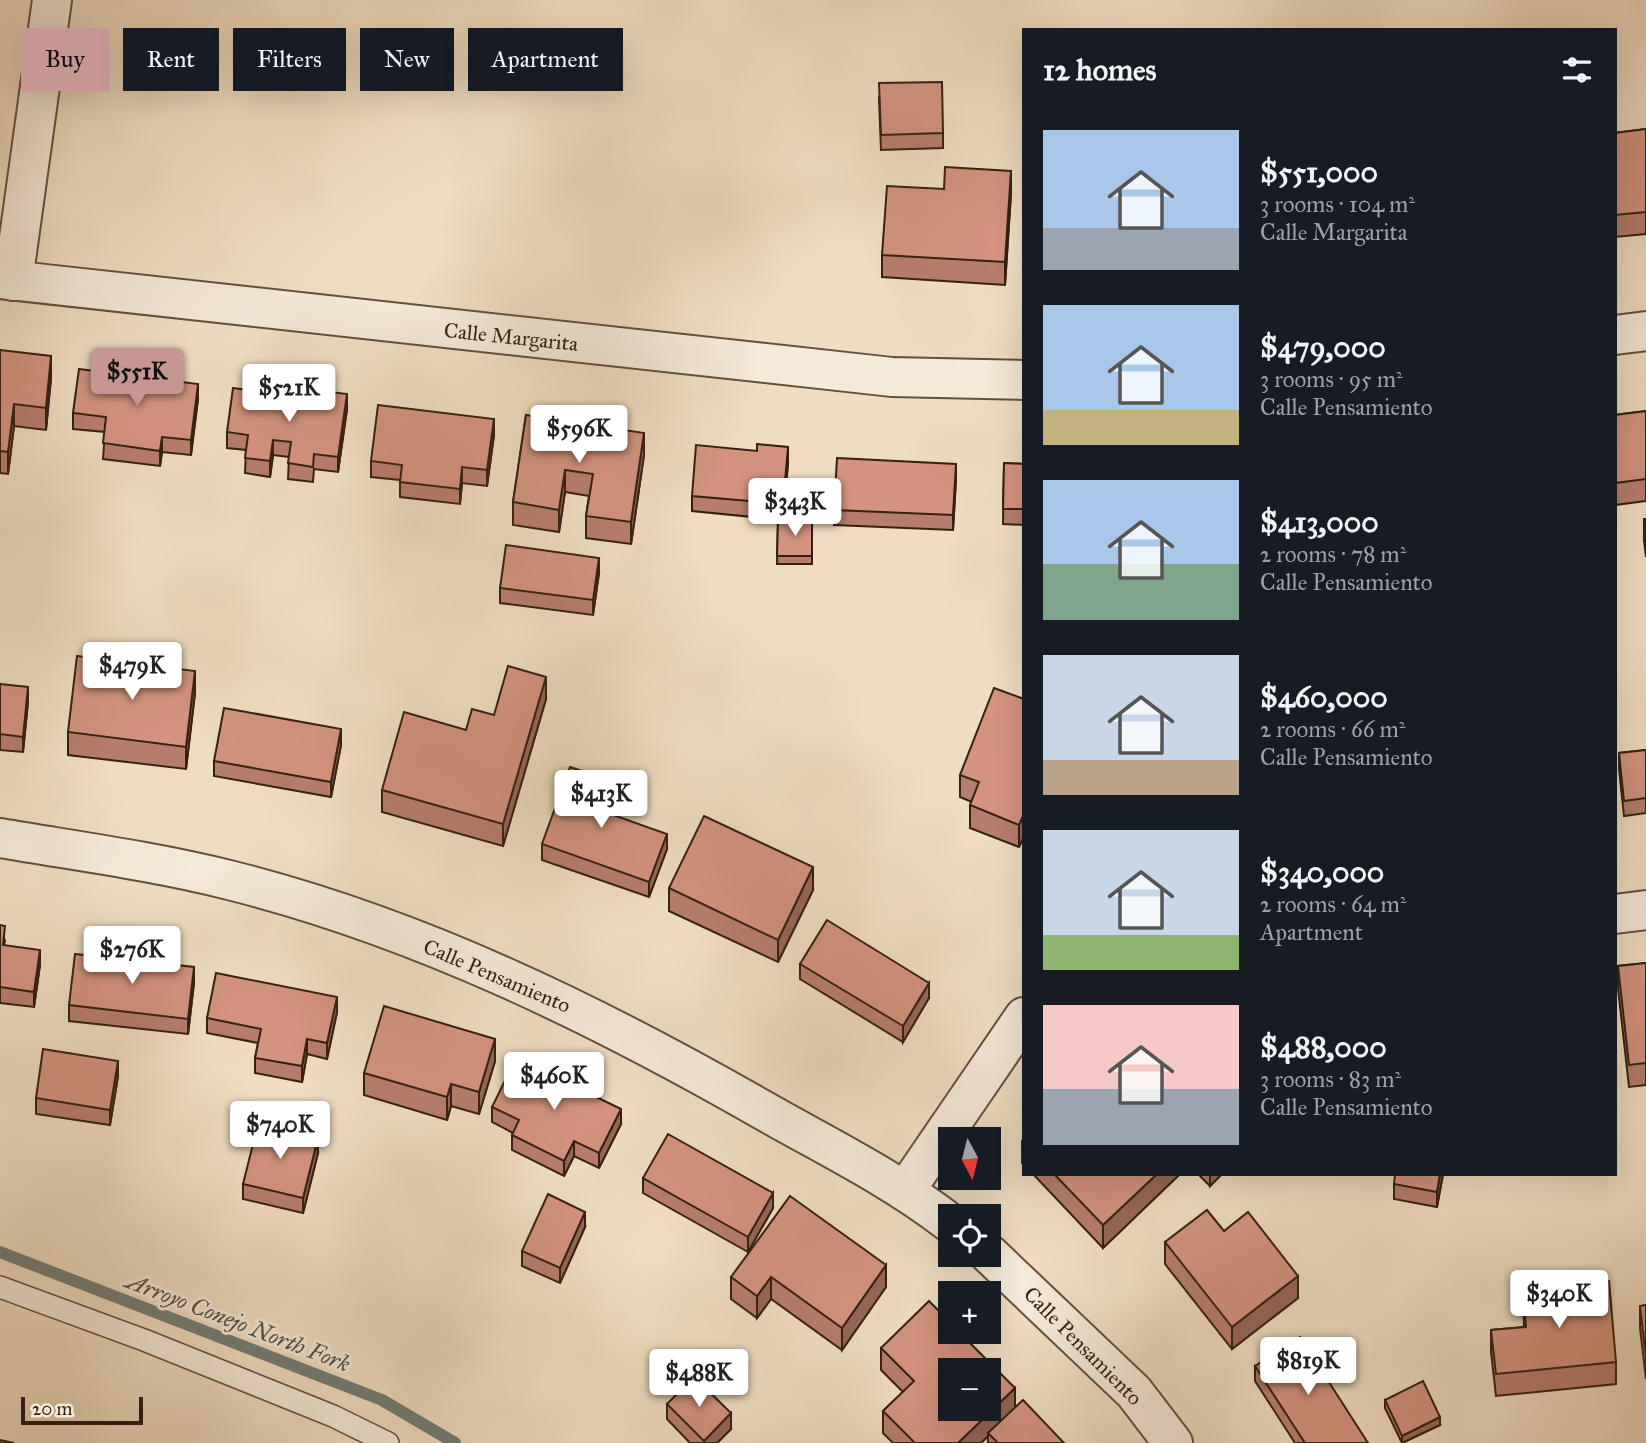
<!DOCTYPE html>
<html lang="en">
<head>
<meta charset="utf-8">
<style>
	:root { --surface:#171b24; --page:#20242c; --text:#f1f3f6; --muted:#9ea1a6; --accent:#c59692 }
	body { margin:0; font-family:"IM FELL Great Primer",serif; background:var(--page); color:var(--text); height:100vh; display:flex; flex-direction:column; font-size:26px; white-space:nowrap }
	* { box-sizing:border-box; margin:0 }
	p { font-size:23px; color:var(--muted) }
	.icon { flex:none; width:38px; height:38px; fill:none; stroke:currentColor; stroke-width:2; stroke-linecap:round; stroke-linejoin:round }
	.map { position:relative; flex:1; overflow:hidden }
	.side { position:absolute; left:1022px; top:28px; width:595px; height:1148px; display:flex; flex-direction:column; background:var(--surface); border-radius:0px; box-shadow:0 7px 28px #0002 }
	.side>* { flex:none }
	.top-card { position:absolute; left:21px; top:28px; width:665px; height:63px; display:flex; gap:14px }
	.needle { width:46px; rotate:173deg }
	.buttons { position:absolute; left:938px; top:1127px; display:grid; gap:14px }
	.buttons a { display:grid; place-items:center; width:63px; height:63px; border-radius:0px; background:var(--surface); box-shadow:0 7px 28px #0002; font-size:35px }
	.scale { position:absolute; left:21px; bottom:18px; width:122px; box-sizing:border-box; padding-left:7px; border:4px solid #362010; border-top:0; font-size:19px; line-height:24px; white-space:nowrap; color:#362010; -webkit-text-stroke:5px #f5e9d7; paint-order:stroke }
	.price { position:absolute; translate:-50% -60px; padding:0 16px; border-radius:7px; background:#fff; color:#222; font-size:23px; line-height:46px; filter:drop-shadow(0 2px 4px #0008) }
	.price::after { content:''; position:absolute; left:50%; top:42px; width:21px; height:16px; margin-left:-10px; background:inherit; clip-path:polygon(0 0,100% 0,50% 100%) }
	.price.current { background:var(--accent); color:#111 }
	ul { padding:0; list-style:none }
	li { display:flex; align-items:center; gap:21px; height:175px; padding:0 21px }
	li span { display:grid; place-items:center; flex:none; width:196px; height:140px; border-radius:0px; color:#555 }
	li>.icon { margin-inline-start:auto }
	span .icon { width:84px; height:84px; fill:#fffc; stroke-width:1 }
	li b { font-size:30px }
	h2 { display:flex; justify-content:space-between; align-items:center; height:84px; padding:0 21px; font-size:30px }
	.chip { padding:0 24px; border-radius:0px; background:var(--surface); box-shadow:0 7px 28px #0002; font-size:24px; line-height:63px }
	.chip.current { background:var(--accent); color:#111 }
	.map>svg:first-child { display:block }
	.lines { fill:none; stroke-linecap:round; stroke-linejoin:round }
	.stream { stroke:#737d75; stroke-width:12 }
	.service-casing { stroke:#644f3c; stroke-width:24 }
	.minor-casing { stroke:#644f3c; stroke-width:42 }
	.service { stroke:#f5e9d7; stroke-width:21 }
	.minor { stroke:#f5e9d7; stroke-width:38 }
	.wall { fill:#b57e6c; stroke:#362010; stroke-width:2 }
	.shaded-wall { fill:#946758; stroke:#362010; stroke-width:2 }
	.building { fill:#d3937e; stroke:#362010; stroke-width:2; fill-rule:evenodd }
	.labels { text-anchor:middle; stroke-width:6; stroke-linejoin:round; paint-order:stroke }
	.street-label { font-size:21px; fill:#362010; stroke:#f5e9d7 }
	.water-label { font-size:23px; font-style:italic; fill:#544e43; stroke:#f5e9d7 }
</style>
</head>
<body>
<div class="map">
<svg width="1646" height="1443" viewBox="0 0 1646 1443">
	<rect width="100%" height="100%" fill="#f0ddc1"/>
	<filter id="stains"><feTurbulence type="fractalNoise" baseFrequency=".00286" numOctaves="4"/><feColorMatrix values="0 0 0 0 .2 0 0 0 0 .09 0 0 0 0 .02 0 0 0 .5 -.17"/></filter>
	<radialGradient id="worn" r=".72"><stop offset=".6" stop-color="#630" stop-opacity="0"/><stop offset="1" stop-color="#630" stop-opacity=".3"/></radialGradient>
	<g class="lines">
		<path class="stream" d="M0 1252 382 1400 455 1443"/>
		<g class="service-casing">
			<path id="service" d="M0 1287 144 1340 333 1416 388 1443"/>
		</g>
		<g class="minor-casing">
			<g id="minor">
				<path d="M0 279 892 377 1024 380"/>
				<path d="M13 281 52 0"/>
				<path d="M1615 335 1646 331"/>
				<path d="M0 838C76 851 153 861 229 880 417 927 593 1013 761 1109 824 1145 892 1178 950 1223"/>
				<path d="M1615 914 1646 910"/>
				<path d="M905 1191 1024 1017"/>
				<path d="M989 1254 1134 1392 1173 1443"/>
			</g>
		</g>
		<use href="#service" class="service"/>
		<use href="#minor" class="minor"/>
	</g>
	<g class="wall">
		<path d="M879 98 943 133V148L881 150Z"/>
		<path d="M1646 129V234L1615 237V133Z"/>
		<path d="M944 189 1011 193 1005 285 882 277V255Z"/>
		<path d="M0 350 51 378 46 430 14 426 8 474 0 473Z"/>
		<path d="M198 399 191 455 162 452 160 466 103 459 105 432 73 429V413Z"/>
		<path d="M347 409 338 472 314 469 313 482 288 479 289 457 273 455 270 477 245 473 246 450 227 448V432Z"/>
		<path d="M1646 411V501L1615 505V415Z"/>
		<path d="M526 415 644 455 631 544 586 538V516L589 496 565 492 559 532 513 525V502Z"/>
		<path d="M494 435 487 486 462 483 460 504 400 497V480L371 477V461Z"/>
		<path d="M788 463 783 520 692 511V496Z"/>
		<path d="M1004 463 1024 464V525L1003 524Z"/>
		<path d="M956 479 953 530 834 525V510Z"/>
		<path d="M1644 519H1646V557L1644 541Z"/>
		<path d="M778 520 812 521V564H777Z"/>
		<path d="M599 573 593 615 500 603V588Z"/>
		<path d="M0 684 28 702 23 752 0 750Z"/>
		<path d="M195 693 186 769 68 755V732Z"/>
		<path d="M546 699 503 846 382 812V790L466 730 494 715Z"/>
		<path d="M1024 699V836L1019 847 970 828V805L972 802 960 797V775Z"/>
		<path d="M341 745 331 797 214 776V761Z"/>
		<path d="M1646 750V813L1624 816 1619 769V753Z"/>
		<path d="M609 796 603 811 667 849 649 897 542 860V844Z"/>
		<path d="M669 888 813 890 778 962 669 911Z"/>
		<path d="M0 925 5 941 4 945 40 965 34 1007 0 1003Z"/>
		<path d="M1646 963V1085L1629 1087 1618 988V966Z"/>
		<path d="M800 964 929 998 903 1042 800 979Z"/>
		<path d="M194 983 188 1034 69 1021V1005Z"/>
		<path d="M337 1012 327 1059 307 1054 302 1082 255 1073V1058L258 1043 207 1033V1018Z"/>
		<path d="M495 1061 479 1114 451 1106 447 1120 364 1095V1073Z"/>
		<path d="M118 1076 110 1125 36 1114V1098Z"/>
		<path d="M492 1107 621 1124 599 1168 574 1156 564 1176 512 1150V1135L513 1133 492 1122Z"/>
		<path d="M1024 1139V1165L1022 1163V1141Z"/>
		<path d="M318 1153 303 1213 243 1199V1184Z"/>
		<path d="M1033 1174H1180L1103 1248Z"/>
		<path d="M1198 1174H1222L1210 1186Z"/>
		<path d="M1443 1174 1437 1207 1394 1199V1184Z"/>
		<path d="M643 1178 773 1208 748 1252 643 1193Z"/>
		<path d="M585 1227 560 1283 522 1266V1251Z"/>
		<path d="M1224 1231 1298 1298 1232 1349 1165 1264V1242Z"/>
		<path d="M886 1265V1287L842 1350 771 1299 757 1318 731 1299V1277Z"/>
		<path d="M1523 1289 1616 1362V1384L1496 1396 1491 1352V1330L1524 1327Z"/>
		<path d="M1646 1305V1379L1640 1328V1306Z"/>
		<path d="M881 1348 1015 1407 1064 1443H988V1436L981 1443H893L883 1433V1411L903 1392 881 1370Z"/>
		<path d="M1255 1366 1368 1443H1295L1255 1381Z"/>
		<path d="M1385 1400 1440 1425 1402 1443 1385 1408Z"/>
		<path d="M667 1404 731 1429 717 1443H690L667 1419Z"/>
	</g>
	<g class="shaded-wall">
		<path d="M1011 171V193L1005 285V262Z"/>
		<path d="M51 356V378L46 430V408Z"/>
		<path d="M198 384V399L191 455V440Z"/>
		<path d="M347 394V409L338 472V457Z"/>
		<path d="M14 404V426L8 474V452Z"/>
		<path d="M494 419V435L487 486V470Z"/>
		<path d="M644 433V455L631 544V522Z"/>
		<path d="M162 437V452L160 466V451Z"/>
		<path d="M273 440V455L270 477V461Z"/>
		<path d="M788 447V463L783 520V504Z"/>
		<path d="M956 464V479L953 530V515Z"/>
		<path d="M462 467V483L460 504V489Z"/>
		<path d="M565 470V492L559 532V510Z"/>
		<path d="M599 558V573L593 615V600Z"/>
		<path d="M195 671V693L186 769V747Z"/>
		<path d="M546 677V699L503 846V824Z"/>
		<path d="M28 687V702L23 752V737Z"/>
		<path d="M341 729V745L331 797V782Z"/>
		<path d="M609 780V796L599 825V810Z"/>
		<path d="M1024 814V836L1019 847V825Z"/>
		<path d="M667 834V849L649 897V882Z"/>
		<path d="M813 867V890L778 962V940Z"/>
		<path d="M40 950V965L34 1007V992Z"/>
		<path d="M194 967V983L188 1034V1019Z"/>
		<path d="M929 983V998L903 1042V1026Z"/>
		<path d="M337 997V1012L327 1059V1043Z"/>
		<path d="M307 1039V1054L302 1082V1066Z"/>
		<path d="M495 1039V1061L479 1114V1092Z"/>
		<path d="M118 1061V1076L110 1125V1110Z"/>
		<path d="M451 1084V1106L447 1120V1097Z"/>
		<path d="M621 1109V1124L599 1168V1153Z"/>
		<path d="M318 1138V1153L303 1213V1198Z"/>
		<path d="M574 1141V1156L564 1176V1161Z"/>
		<path d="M1157 1174H1180L1103 1248V1225Z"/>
		<path d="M1210 1174H1222L1210 1186Z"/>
		<path d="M1440 1174H1443L1437 1207V1192Z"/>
		<path d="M773 1193V1208L748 1252V1237Z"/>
		<path d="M585 1212V1227L560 1283V1268Z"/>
		<path d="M886 1265V1287L842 1350V1328Z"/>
		<path d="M1298 1276V1298L1232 1349V1327Z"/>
		<path d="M771 1277V1299L757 1318V1296Z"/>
		<path d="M1015 1388V1410L988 1433V1436L981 1443H958Z"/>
		<path d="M731 1413V1429L717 1443H704V1441Z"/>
		<path d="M1440 1417V1425L1402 1443V1436Z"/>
	</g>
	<g class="building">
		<path d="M942 82 943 133 881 135 879 83Z"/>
		<path d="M1646 129V212L1615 215V133Z"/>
		<path d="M945 167 1011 171 1005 262 882 255 887 186 944 189Z"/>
		<path d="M0 350 51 356 46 408 14 404 8 452 0 451Z"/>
		<path d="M79 369 198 384 191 440 162 437 160 451 103 443 106 417 73 413Z"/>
		<path d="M233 388 315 399 316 390 347 394 338 457 314 454 313 467 288 463 291 442 273 440 270 461 245 458 248 435 227 432Z"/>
		<path d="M378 405 494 419 487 470 462 467 460 489 400 482 402 465 371 461Z"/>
		<path d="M1646 411V479L1615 483V415Z"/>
		<path d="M526 415 644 433 631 522 586 516 593 474 565 470 559 510 513 502Z"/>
		<path d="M757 444 788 447 783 504 692 496 696 445 757 451Z"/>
		<path d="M837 458 956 464 953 515 834 510Z"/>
		<path d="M1004 463 1024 464V509H1003Z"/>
		<path d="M1644 519H1646V535Z"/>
		<path d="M778 520 812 521V556H777Z"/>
		<path d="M506 545 599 558 593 600 500 588Z"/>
		<path d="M77 656 195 671 186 747 68 732Z"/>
		<path d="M508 666 546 677 503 824 382 790 404 712 466 730 472 709 494 715Z"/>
		<path d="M0 684 28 687 23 737 0 734Z"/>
		<path d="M994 688 1024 699V814L1019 825 970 805 979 782 960 775Z"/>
		<path d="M224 708 341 729 331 782 214 761Z"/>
		<path d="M1646 750V798L1624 801 1619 753Z"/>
		<path d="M570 767 609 780 599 810 667 834 649 882 542 844Z"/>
		<path d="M704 816 813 867 778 940 669 888Z"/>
		<path d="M827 920 929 983 903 1026 800 964Z"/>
		<path d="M0 925 5 926 3 945 40 950 34 992 0 987Z"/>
		<path d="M75 954 194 967 188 1019 69 1005Z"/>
		<path d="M1646 963V1063L1629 1065 1618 966Z"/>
		<path d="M216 973 337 997 327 1043 307 1039 302 1066 255 1058 261 1029 207 1018Z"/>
		<path d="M384 1006 495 1039 479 1092 451 1084 447 1097 364 1073Z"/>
		<path d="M43 1049 118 1061 110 1110 36 1098Z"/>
		<path d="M516 1058 621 1109 599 1153 574 1141 564 1161 512 1135 519 1120 492 1107Z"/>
		<path d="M258 1124 318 1138 303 1198 243 1184Z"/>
		<path d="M668 1134 773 1193 748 1237 643 1178Z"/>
		<path d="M1054 1174H1157L1103 1225Z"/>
		<path d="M1395 1174H1440L1437 1192 1394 1184Z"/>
		<path d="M548 1194 585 1212 560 1268 522 1251Z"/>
		<path d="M790 1196 886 1265 842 1328 771 1277 757 1296 731 1277Z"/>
		<path d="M1207 1210 1224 1231 1248 1212 1298 1276 1232 1327 1165 1242Z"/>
		<path d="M1609 1281 1616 1362 1496 1374 1491 1330 1526 1327 1523 1289Z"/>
		<path d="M929 1301 950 1322V1332H959L1015 1388 958 1443H915L883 1411 914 1381 881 1348ZM950 1370H989V1409H950Z"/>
		<path d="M1646 1305V1357L1640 1306Z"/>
		<path d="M1300 1337 1368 1443H1305L1255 1366Z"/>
		<path d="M694 1377 731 1413 704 1441 667 1404Z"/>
		<path d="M1423 1381 1440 1417 1402 1436 1385 1400Z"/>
		<path d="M1023 1400 1064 1443H998L988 1433Z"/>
		<path d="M0 1440 14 1443H0Z"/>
	</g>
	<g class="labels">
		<g class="street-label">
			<text transform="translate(511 337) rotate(6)" y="7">Calle Margarita</text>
			<text transform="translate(497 976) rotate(23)" y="7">Calle Pensamiento</text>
			<text transform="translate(1083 1346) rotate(45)" y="7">Calle Pensamiento</text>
		</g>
		<g class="water-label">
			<text transform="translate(238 1322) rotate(21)" y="8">Arroyo Conejo North Fork</text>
		</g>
	</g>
	<rect width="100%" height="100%" filter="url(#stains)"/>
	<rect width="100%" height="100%" fill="url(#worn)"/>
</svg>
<div class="buttons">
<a><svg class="needle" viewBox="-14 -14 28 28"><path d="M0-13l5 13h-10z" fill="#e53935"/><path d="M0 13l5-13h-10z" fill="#9ea1a6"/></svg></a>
<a><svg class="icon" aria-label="locate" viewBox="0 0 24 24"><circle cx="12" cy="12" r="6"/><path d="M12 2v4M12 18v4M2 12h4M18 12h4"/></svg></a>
<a>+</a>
<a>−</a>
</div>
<div class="scale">20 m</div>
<b class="price current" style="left:137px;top:408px">$551K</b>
<b class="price" style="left:289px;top:424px">$521K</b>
<b class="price" style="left:579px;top:465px">$596K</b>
<b class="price" style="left:795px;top:538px">$343K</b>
<b class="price" style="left:132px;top:702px">$479K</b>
<b class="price" style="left:601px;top:830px">$413K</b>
<b class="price" style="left:132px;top:986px">$276K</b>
<b class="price" style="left:554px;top:1112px">$460K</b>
<b class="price" style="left:280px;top:1161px">$740K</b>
<b class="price" style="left:1559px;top:1330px">$340K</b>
<b class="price" style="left:1308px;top:1397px">$819K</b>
<b class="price" style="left:699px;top:1409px">$488K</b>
<div class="top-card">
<a class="chip current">Buy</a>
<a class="chip">Rent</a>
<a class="chip">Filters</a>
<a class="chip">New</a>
<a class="chip">Apartment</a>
</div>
<section class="side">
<h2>12 homes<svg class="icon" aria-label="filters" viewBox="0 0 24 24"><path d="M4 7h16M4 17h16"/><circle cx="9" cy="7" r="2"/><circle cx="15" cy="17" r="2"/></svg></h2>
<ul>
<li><span style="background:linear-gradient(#a9c7e8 70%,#9aa5b1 0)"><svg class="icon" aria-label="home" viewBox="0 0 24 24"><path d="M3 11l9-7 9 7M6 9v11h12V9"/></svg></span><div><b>$551,000</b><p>3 rooms · 104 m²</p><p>Calle Margarita</p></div></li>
<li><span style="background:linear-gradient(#a9c7e8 75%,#c2b280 0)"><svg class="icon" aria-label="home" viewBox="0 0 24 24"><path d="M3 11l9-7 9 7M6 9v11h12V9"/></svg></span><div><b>$479,000</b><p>3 rooms · 95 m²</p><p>Calle Pensamiento</p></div></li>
<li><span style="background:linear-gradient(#a9c7e8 60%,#7fa58c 0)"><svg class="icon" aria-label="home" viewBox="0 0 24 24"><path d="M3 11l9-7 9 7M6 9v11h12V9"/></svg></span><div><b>$413,000</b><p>2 rooms · 78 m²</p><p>Calle Pensamiento</p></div></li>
<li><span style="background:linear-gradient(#c9d6e8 75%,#b9a48a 0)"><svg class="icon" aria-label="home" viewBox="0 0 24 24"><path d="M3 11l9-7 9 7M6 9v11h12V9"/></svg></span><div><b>$460,000</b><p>2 rooms · 66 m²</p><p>Calle Pensamiento</p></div></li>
<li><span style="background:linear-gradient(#c9d6e8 75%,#8fb573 0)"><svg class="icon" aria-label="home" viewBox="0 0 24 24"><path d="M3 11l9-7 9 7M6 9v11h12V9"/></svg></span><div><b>$340,000</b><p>2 rooms · 64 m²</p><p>Apartment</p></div></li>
<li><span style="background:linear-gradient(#f6c9c9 60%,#9aa5b1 0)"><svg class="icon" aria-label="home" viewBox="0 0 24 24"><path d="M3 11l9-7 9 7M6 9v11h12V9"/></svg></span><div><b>$488,000</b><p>3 rooms · 83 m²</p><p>Calle Pensamiento</p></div></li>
</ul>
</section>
</div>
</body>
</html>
